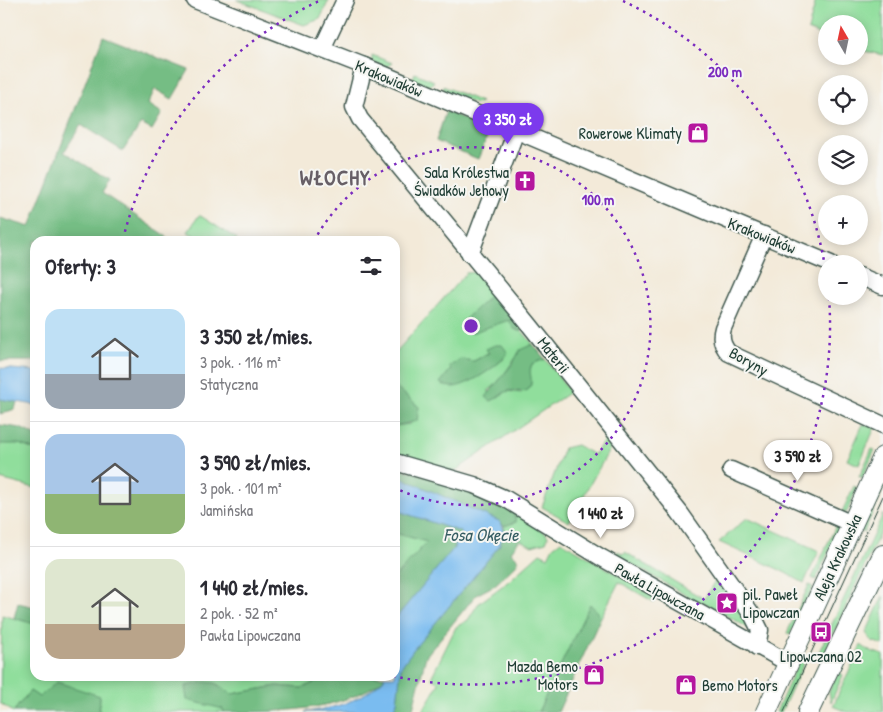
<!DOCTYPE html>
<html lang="pl">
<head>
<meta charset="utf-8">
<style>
	:root { --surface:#fff; --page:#f2f2f3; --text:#2b2b33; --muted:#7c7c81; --line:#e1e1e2; --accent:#7c3aed }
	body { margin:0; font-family:"Patrick Hand",sans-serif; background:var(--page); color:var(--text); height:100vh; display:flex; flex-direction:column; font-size:19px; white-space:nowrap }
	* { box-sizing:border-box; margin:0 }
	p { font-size:16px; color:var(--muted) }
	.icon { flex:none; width:28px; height:28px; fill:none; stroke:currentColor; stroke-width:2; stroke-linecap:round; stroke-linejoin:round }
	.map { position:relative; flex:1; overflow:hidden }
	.sheet { position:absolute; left:30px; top:236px; width:370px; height:445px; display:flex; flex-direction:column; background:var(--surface); border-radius:15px; box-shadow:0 2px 12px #0003 }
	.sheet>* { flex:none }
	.needle { width:32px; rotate:351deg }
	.buttons { position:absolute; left:818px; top:15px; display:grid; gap:10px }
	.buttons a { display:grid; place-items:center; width:50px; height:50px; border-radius:50%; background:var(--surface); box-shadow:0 2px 12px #0003; font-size:25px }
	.price { position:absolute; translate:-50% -42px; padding:0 11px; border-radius:18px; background:#fff; color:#222; font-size:16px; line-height:32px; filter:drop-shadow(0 1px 2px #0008) }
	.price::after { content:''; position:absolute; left:50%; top:30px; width:15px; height:11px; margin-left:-8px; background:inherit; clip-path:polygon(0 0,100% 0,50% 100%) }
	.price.on { background:var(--accent); color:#fff }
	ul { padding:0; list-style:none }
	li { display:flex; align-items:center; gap:15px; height:125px; padding:0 15px }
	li+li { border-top:1px solid var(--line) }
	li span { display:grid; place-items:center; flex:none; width:140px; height:100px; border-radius:15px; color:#555 }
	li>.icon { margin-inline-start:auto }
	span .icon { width:60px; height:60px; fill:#fffc; stroke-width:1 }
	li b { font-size:21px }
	h2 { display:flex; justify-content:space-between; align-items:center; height:60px; padding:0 15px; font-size:21px }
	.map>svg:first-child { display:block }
	.green { fill:#90de9c; stroke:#588e68; fill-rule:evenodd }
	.forest { fill:#74bd84; stroke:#4a7d5c }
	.water { fill:#7abcf0; stroke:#4c7c92 }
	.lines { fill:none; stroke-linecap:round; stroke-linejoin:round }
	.minor-casing { stroke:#3f574d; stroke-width:19 }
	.major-casing { stroke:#3f574d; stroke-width:22 }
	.minor { stroke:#fff; stroke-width:16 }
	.major { stroke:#fff; stroke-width:20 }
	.tram { stroke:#1f3d34; stroke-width:1 }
	.ring { fill:none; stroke:#7b2cbf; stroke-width:2.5; stroke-dasharray:2.5 5 }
	.labels { text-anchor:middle; stroke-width:4; stroke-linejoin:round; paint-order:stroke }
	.street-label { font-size:16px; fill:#1f3d34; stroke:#f6f6f2 }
	.poi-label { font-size:16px; fill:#1f3d34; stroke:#f6f6f2; text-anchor:end }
	.water-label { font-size:18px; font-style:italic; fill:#365d63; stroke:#f6f6f2 }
	.district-label { font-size:21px; font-weight:bold; letter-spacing:1px; fill:#675f66; stroke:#f6f6f2 }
	.centre { fill:#7b2cbf; stroke:#f6f6f2; stroke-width:2.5 }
	.ring-label { font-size:15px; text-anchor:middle; font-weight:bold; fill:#7b2cbf; stroke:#f6f6f2; stroke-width:4; stroke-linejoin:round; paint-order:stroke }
</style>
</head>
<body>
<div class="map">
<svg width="883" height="712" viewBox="0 0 883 712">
	<rect width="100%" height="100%" fill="#f6f6f2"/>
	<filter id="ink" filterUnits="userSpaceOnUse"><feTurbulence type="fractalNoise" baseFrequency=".02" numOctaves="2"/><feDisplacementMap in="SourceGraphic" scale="10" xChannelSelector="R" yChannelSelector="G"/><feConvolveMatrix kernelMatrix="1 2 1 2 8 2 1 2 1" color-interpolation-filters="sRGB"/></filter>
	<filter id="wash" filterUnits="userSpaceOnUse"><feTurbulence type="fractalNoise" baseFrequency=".0096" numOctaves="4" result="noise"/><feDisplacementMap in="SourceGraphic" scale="20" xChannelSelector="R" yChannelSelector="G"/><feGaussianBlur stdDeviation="1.12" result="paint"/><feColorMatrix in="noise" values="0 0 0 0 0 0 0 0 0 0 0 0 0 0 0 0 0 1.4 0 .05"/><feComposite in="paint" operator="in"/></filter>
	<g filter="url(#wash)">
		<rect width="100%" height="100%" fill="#f3ead9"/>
		<g class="green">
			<path d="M237 0H329L320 19 304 25Z"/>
			<path d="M816 0H883V55L859 50V24H826V38L808 30Z"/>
			<path d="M372 55 392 63 386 67 372 62Z"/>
			<path d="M415 73 434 81 430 86 412 80Z"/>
			<path d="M443 86 481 102 475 104 444 91Z"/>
			<path d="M199 215 237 239 236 241H203L188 232Z"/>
			<path d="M476 272 493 293 463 322 472 332 509 319 517 331H522L533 344C512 353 507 378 488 391L502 395 507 391 521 393 531 385 529 373 532 364 545 359 570 392 455 471 448 470 395 455V426L410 424 419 407 395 386V353L466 273ZM486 349 504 359C487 371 462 393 441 383L451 369 474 361 489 352Z"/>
			<path d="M863 424 875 427 859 465 847 460Z"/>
			<path d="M606 438 612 445 569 522 542 507 564 448 577 445 594 455Z"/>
			<path d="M5 442 19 444 35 450V488L0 479V444Z"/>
			<path d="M872 449 875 450 863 477H859Z"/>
			<path d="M883 479V489L864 532 860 530Z"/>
			<path d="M854 486 857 488 847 512 841 514Z"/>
			<path d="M506 506 546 533 548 537 546 542 532 546 520 540 521 538 505 533 504 526 516 522 515 516Z"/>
			<path d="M883 514V526L824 654 819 652Z"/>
			<path d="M747 518 819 551 804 583 780 570 719 542Z"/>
			<path d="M838 521 840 526 816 580 812 578Z"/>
			<path d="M395 533 427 542 395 577Z"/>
			<path d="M561 541 655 597 654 602 619 582 600 619 595 609 590 605 538 712H422L439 683 431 678 456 627 468 620 478 604 510 580 540 553 548 557 553 547Z"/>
			<path d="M618 551 623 554 625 552 704 599 719 574 753 626 750 629 703 602 701 604 616 555Z"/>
			<path d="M809 585 813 587 790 635 787 633Z"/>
			<path d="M883 596V645L872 641 866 633Z"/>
			<path d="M2 615 35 624V676H329L302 688 277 686 232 694 215 683 212 705 223 709 224 712H99L100 696 39 697 30 691 13 712 0 703Z"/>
			<path d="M861 645 868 650 883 655V712H846L833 706Z"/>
			<path d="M802 654 807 656 781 712H776Z"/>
			<path d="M838 671 843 675 831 702 829 692Z"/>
		</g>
		<g class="forest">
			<path d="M103 36 189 70 172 99 155 89 148 104 162 113 152 130 141 124 123 151 81 125 64 152 110 180 102 193 167 237 165 241H35V361H0V218L30 227Z"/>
			<path d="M446 111 490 130 478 159 436 141Z"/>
			<path d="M493 293 524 327 522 331 514 329 509 320 471 333 462 322Z"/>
			<path d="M533 344 545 359 532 364C528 372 532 376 531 383 528 397 516 389 508 391 502 393 497 399 491 401L486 397 513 363 520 350Z"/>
			<path d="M495 345H502L508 353C500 365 467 387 452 387 448 387 444 385 440 383L451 369 449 367 460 359 474 361 489 353 486 349Z"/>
			<path d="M395 386 419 407 417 421 395 426Z"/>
			<path d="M0 399 17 402 15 409 0 414Z"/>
			<path d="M0 425 20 428 35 435V450L19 444H0Z"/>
			<path d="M395 467C417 474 516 498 516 522L504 526 499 521 395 475Z"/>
			<path d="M395 510 461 532 454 548 395 619V577L427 542 395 533Z"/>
			<path d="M505 533 521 538 511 552 517 558 518 563 495 585 476 595 426 656 412 712H392L397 702 401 667 413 650 499 546Z"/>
			<path d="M18 603 35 607V624L14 618Z"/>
			<path d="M590 604 598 612 600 619 558 712H538Z"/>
			<path d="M329 676H384V679C342 712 278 712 224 712L223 709 187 700 185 686 205 682 215 683 232 694 277 686 302 688Z"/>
			<path d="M57 682 100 696 99 712H13L30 691 39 697Z"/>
		</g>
		<g class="water">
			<path d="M0 368 35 371V405L0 399Z"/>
			<path d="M395 475 499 521C507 530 503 536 499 546L413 650 401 667 397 702 392 712H305C335 709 362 700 384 679V676H395V619L454 548 461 532 395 510Z"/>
		</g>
	</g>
	<g filter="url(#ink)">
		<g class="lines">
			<g class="minor-casing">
				<g id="minor">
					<path d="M195 0 364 66 831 264"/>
					<path d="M322 49 345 0"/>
					<path d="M364 66 354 107 360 119 528 323 680 513 753 616 760 630 757 647"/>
					<path d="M764 235 723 328C720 338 722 346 729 353L883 425"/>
					<path d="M470 254 516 131"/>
					<path d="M859 276 883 286"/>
					<path d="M395 462 474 485 506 499 602 558 788 663"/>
					<path d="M731 470 852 524"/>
				</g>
			</g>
			<g class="major-casing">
				<g id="major">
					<path d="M766 712 883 457"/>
					<path d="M808 712 883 555"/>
				</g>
			</g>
			<use href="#minor" class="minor"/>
			<use href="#major" class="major"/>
			<path class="tram" d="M784 712 883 496"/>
		</g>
	</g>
	<g class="ring">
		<path d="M314 241A179 179 0 1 1 395 488"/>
		<path d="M123 239A359 359 0 0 1 319 1M623 1A359 359 0 0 1 826 273M829 298A359 359 0 0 1 393 676"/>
	</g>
	<defs>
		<g id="shop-square" transform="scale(1.125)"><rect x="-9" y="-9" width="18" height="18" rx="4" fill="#b5179e" stroke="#f6f6f2"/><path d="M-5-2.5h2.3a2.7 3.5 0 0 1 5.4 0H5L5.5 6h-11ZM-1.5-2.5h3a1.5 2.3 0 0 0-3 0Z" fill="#fff"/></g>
		<g id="church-square" transform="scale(1.125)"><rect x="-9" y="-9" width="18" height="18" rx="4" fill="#b5179e" stroke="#f6f6f2"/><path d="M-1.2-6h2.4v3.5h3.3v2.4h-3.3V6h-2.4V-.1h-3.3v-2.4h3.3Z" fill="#fff"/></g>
		<g id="sight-square" transform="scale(1.125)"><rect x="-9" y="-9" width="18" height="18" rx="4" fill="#b5179e" stroke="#f6f6f2"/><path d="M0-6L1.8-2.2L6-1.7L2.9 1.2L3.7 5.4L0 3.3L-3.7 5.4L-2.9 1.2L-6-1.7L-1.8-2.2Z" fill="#fff"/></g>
		<g id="bus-square" transform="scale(1.125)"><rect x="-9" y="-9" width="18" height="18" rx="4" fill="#b5179e" stroke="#f6f6f2"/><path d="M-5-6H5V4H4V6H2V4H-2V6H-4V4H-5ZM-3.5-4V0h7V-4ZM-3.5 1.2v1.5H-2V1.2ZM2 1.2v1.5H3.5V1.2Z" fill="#fff"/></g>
	</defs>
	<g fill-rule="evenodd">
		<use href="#shop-square" x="698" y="133"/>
		<use href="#church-square" x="525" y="181"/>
		<use href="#sight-square" x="727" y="603"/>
		<use href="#bus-square" x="821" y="632"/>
		<use href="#shop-square" x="594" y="675"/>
		<use href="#shop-square" x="686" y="685"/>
	</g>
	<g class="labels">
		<g class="street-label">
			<text transform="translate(389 78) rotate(23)" y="6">Krakowiaków</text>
			<text transform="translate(762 235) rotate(22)" y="6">Krakowiaków</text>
			<text transform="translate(554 355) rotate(52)" y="6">Materii</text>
			<text transform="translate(749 361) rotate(29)" y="6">Boryny</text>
			<text transform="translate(837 557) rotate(-65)" y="6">Aleja Krakowska</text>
			<text transform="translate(660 591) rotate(29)" y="6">Pawła Lipowczana</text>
		</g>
		<g class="poi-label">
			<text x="682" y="139">Rowerowe Klimaty</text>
			<text x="509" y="178">Sala Królestwa<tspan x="509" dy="18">Świadków Jehowy</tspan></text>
			<text x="743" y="600" text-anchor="start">pil. Paweł<tspan x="743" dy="18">Lipowczan</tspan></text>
			<text x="821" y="662" text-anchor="middle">Lipowczana 02</text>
			<text x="578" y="672">Mazda Bemo<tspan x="578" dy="18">Motors</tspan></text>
			<text x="702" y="691" text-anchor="start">Bemo Motors</text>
		</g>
		<g class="water-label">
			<text x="481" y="541">Fosa Okęcie</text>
		</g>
		<g class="district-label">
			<text x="335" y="185">WŁOCHY</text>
		</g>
	</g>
	<circle cx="471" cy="326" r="8" class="centre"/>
	<g class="ring-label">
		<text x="725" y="77">200 m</text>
		<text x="598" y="205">100 m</text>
	</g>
</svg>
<div class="buttons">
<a><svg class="needle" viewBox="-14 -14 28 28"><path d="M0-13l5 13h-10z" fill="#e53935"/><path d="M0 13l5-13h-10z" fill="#7c7c81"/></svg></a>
<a><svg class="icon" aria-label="locate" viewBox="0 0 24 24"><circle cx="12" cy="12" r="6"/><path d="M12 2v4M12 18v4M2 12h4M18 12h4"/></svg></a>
<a><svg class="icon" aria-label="layers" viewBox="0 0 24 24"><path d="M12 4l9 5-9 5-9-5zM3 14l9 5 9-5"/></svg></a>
<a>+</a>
<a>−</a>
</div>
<b class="price on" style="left:508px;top:145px">3 350 zł</b>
<b class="price" style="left:798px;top:482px">3 590 zł</b>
<b class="price" style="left:601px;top:539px">1 440 zł</b>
<section class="sheet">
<h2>Oferty: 3<svg class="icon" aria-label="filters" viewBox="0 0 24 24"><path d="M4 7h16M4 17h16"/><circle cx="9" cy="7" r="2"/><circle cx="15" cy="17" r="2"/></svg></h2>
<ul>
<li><span style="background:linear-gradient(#bfe0f5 65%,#9aa5b1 0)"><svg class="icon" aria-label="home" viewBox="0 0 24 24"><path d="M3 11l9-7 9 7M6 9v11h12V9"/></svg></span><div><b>3 350 zł/mies.</b><p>3 pok. · 116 m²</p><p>Statyczna</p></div></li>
<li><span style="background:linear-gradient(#a9c7e8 60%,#8fb573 0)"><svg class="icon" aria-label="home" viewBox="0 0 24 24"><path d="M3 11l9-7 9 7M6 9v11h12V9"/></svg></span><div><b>3 590 zł/mies.</b><p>3 pok. · 101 m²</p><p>Jamińska</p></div></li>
<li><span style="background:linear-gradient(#dfe7d0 65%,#b9a48a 0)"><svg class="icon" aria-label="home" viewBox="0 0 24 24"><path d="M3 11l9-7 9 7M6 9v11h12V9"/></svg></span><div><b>1 440 zł/mies.</b><p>2 pok. · 52 m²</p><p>Pawła Lipowczana</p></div></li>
</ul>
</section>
</div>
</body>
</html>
